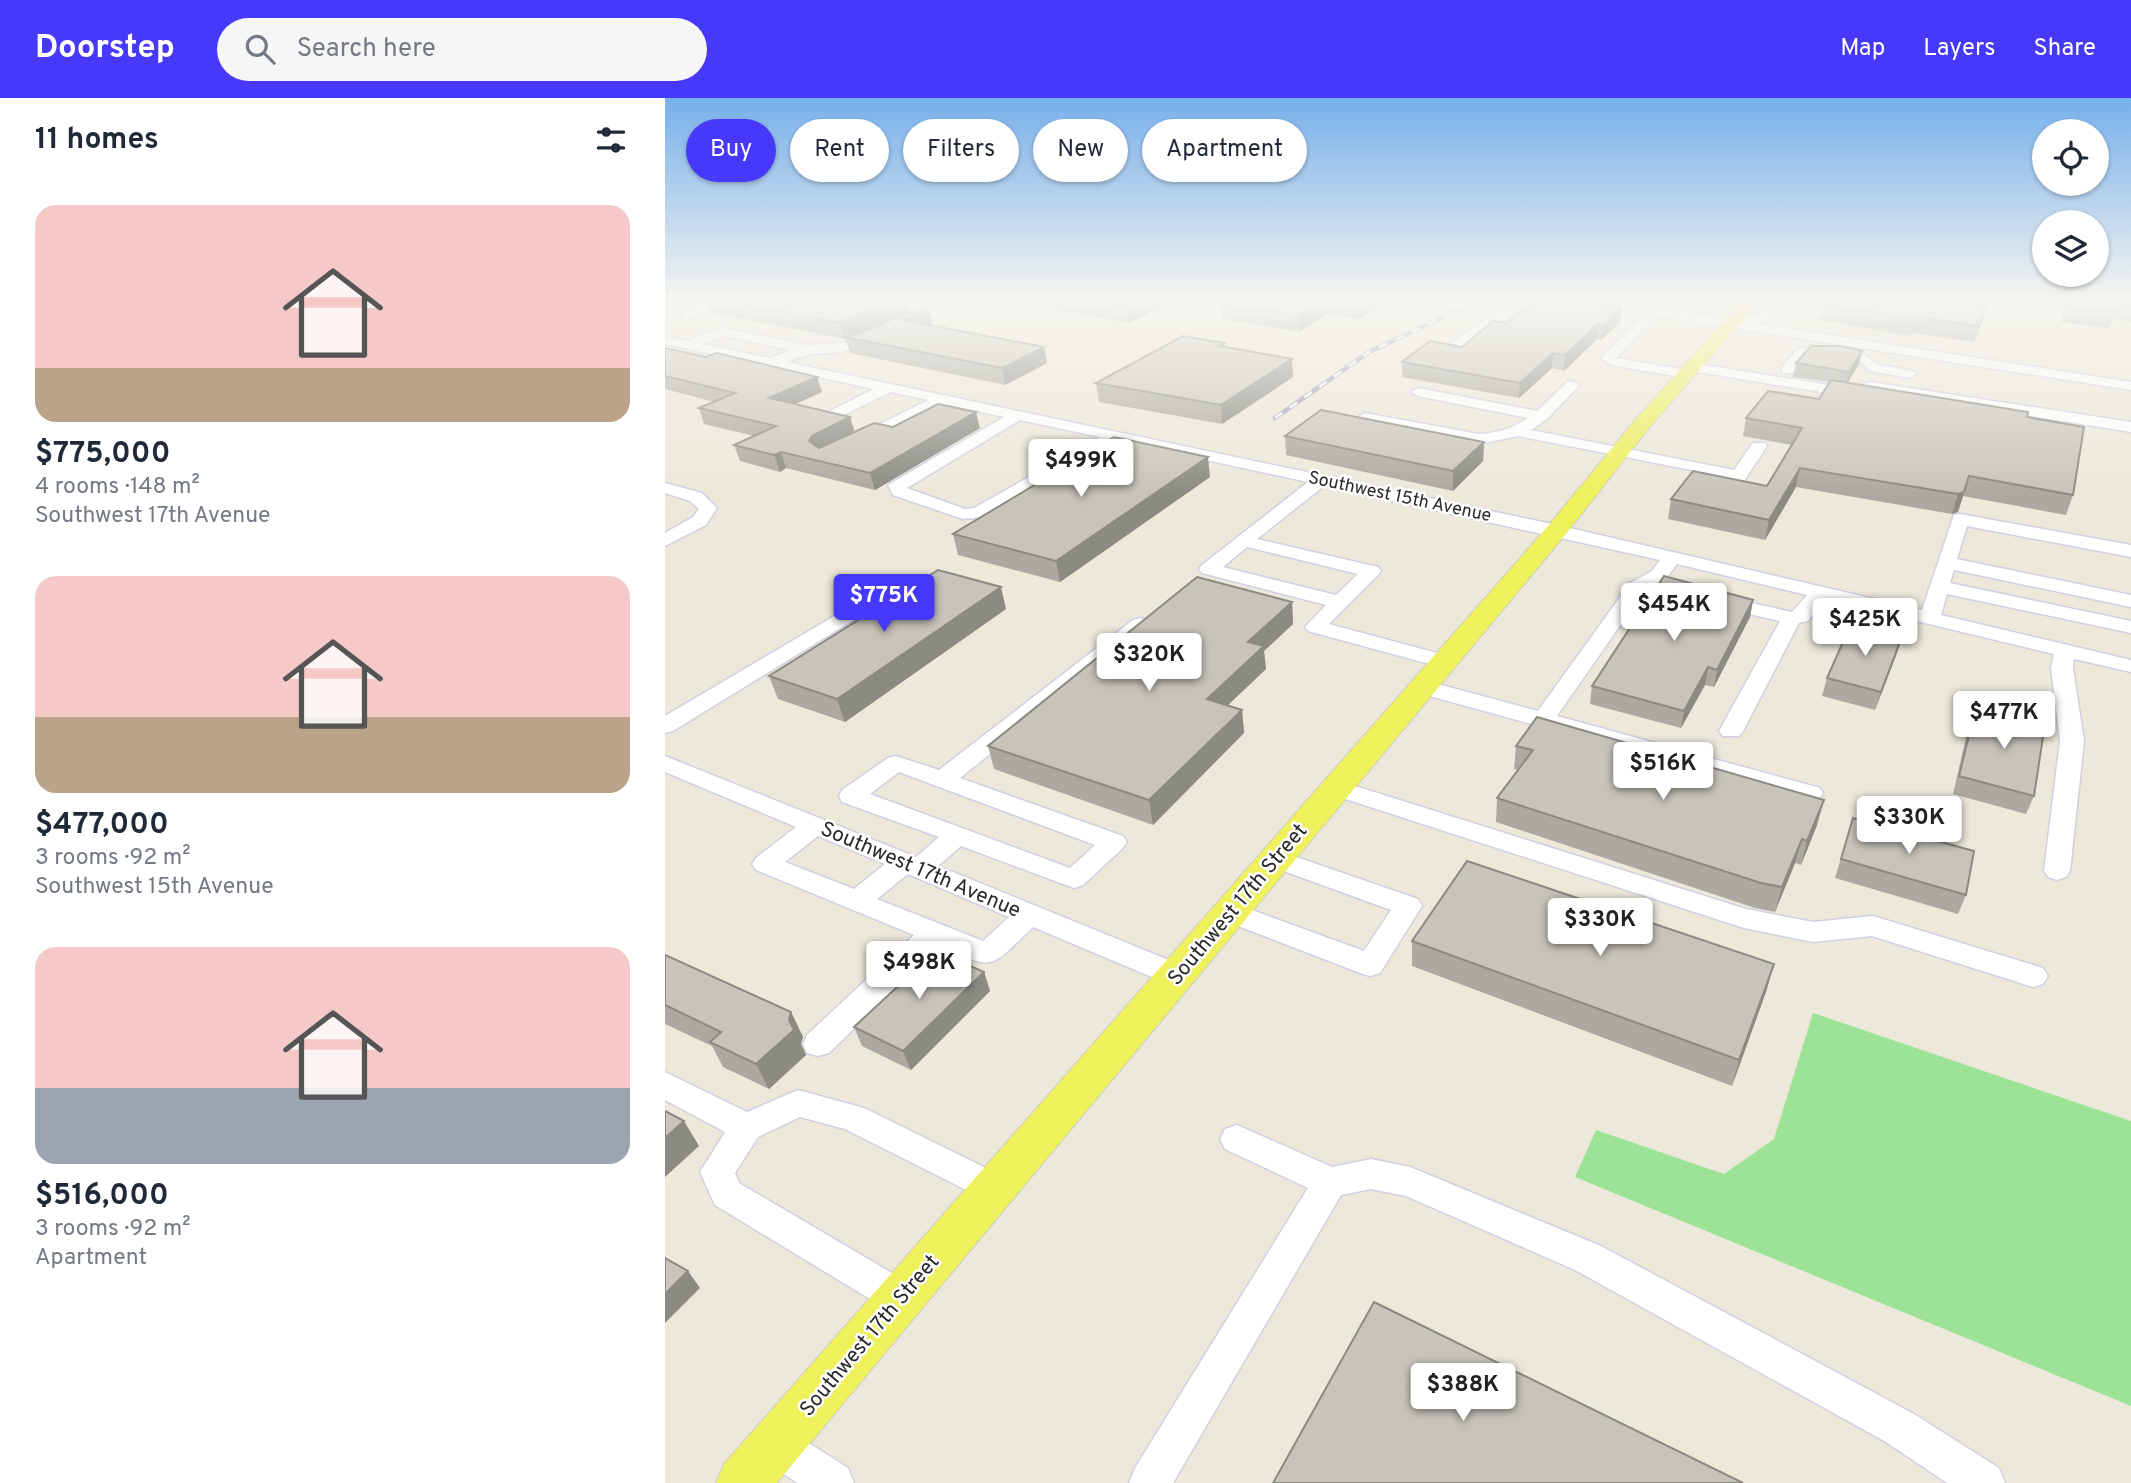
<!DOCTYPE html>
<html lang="en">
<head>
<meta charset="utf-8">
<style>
	:root { --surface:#fff; --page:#f6f6f7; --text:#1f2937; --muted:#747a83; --accent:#4639fa }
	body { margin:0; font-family:Overpass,sans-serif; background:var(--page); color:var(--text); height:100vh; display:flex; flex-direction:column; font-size:26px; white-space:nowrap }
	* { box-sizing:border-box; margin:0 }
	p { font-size:23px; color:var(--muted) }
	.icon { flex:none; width:38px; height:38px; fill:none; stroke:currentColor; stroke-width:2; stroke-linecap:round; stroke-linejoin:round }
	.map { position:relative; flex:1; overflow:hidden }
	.side { display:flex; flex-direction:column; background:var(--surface); width:665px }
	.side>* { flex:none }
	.hud { position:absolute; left:21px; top:21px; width:665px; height:63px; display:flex; gap:14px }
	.fabs { position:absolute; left:1367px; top:21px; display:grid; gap:14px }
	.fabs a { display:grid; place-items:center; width:77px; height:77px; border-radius:50%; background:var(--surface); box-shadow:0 2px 5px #0004; font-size:35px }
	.price { position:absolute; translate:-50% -60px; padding:0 16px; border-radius:7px; background:#fff; color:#222; font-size:23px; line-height:46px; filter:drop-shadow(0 2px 4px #0008) }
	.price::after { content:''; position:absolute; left:50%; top:42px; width:21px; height:16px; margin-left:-10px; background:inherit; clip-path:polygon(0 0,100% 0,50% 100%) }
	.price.current { background:var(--accent); color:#fff }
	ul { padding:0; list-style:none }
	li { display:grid; align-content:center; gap:14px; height:371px; padding:0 35px }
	li span { display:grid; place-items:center; height:217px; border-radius:21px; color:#555 }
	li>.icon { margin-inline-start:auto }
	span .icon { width:126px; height:126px; fill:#fffc; stroke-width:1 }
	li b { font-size:30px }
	h2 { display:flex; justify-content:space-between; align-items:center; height:84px; padding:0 35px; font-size:30px }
	.chip { padding:0 24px; border-radius:32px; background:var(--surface); box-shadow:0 2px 5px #0004; font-size:24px; line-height:63px }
	.chip.current { background:var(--accent); color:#fff }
	header { display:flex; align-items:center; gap:42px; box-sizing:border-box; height:98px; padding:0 35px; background:var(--accent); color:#fff }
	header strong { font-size:33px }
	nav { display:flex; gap:38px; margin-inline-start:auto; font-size:24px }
	.search { width:490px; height:63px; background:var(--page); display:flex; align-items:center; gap:18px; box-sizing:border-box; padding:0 24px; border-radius:38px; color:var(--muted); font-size:26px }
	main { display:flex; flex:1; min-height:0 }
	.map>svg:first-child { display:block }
	.green { fill:#9de397 }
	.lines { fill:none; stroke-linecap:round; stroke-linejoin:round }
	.minor-casing { stroke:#d1d0e2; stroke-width:3 }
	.major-casing { stroke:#ccc; stroke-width:2 }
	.minor { fill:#fff; fill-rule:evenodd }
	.major { fill:#eef15b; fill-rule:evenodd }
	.rail-casing { stroke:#a09eb4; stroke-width:4.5 }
	.rail { stroke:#fff; stroke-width:2.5; stroke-dasharray:9; stroke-linecap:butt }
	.wall { fill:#aba9a1 }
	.shaded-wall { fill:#8b8a83 }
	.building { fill:#c7c5bb; stroke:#8b8a83; stroke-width:2 }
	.labels { text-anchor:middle; stroke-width:5; stroke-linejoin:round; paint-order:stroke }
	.far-street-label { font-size:18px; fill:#292929; stroke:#fff }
	.street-label { font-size:21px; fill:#292929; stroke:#fff }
</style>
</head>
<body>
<header>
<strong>Doorstep</strong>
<div class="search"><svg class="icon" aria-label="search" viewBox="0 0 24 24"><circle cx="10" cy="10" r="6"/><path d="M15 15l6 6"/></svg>Search here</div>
<nav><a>Map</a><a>Layers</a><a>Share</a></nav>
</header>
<main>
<section class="side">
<h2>11 homes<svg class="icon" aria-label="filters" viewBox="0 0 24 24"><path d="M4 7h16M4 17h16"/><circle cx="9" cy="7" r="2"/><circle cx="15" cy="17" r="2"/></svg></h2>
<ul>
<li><span style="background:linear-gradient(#f6c9c9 75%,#b9a48a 0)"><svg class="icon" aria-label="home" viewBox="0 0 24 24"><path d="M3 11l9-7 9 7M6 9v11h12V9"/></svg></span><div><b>$775,000</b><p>4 rooms · 148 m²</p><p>Southwest 17th Avenue</p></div></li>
<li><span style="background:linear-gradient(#f6c9c9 65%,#b9a48a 0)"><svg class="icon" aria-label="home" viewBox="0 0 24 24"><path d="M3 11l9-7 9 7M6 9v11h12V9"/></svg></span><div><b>$477,000</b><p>3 rooms · 92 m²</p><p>Southwest 15th Avenue</p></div></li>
<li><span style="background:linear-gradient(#f6c9c9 65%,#9aa5b1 0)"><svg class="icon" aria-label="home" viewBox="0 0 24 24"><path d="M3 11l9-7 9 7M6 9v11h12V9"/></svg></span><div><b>$516,000</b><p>3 rooms · 92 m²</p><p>Apartment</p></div></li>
</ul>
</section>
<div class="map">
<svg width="1466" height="1385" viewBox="0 0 1466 1385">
	<rect width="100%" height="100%" fill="#ece9db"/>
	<path class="green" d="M1148 915 1466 1023V1308L910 1079 931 1032 1059 1076 1109 1041Z"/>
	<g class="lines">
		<g class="minor-casing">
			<g id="minor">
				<path d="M24 202H42L41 204 51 209 21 222 15 218 30 210 0 219V211Z"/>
				<path d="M249 202H263L257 208 265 215 259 222C234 233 208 248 181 253 157 257 147 253 122 264L892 427 1257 512 1289 417 1295 416 1466 447V459L1302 428 1292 461 1466 497V509L1289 472 1285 485 1466 523V535L1282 496 1276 517 1466 562V574L1409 561 1408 570 1419 643 1405 773 1401 779 1392 782 1383 779 1379 773 1395 643 1386 570 1389 556 1160 501 1143 523 1134 525 1078 633 1074 638H1058L1054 633 1115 523 1048 508 1045 504 1048 500 1055 498 1127 514 1142 497 1012 466 1001 481 979 493 892 618 1155 690 1158 695 1155 700 1146 703 750 594 747 589 750 584 758 582 873 613 965 485 987 473 995 462 659 388 592 441 713 469 716 473 713 477 664 526 787 559 790 564 787 569 779 570 643 533 640 529 661 507 537 475 534 471 537 467 643 384 452 343 319 419 298 421 228 397 223 387 339 319 279 306 193 348 187 346 185 343 187 340 263 302 226 294 164 324 156 319 159 316 209 291 0 246V238L22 243 57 230 141 247 179 245 249 216 242 209ZM58 238 126 252 105 260 38 246ZM355 322 435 339 309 410 300 411 242 390ZM582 449 693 476 671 497 558 469Z"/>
				<path d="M853 202H868L794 250H784L782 247Z"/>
				<path d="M907 202H939L1070 222 1096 216 1115 202H1129L1105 222 1088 225 1466 284V292L991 218 951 260 1022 272V266L1027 265 1195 292 1200 285 1205 284 1466 324V334L1209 293 1204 300 1199 301 1026 273V279L1021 280 946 267 936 260 979 216 913 206Z"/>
				<path d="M1138 250 1168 252 1175 256 1168 260 1142 258 1127 275H1117V269L1133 251Z"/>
				<path d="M1199 257 1214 267 1249 273 1251 276 1244 280 1205 273 1192 261Z"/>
				<path d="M907 283 914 287 912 290 882 321 866 332 1069 372 1088 345H1100L1102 348 1079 383 1073 384 1052 377 853 338 814 346 700 325 692 320 700 315 814 336C833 335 847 331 863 320L753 298 746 294 753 290 872 313 902 284Z"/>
				<path d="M0 385 37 395 52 410 41 427 0 448V435L28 419 34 411 25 403 0 395Z"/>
				<path d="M217 490 227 496 224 500 8 633 0 635V618Z"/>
				<path d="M475 520 482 522 485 526 482 530 295 680 458 738 462 744 458 750 418 787 409 790 296 748 273 768 521 869 526 877 521 885 511 888 501 885 368 829C322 873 332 872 273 848L164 955 153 958 142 955 138 946 142 937 249 837 91 772 87 766 91 760 131 729 0 674V658L251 759 274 739 177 704 174 698 177 692 223 660 231 658 274 672 468 522ZM234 674 430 747 405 770 205 696ZM153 738 220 766 189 791 120 764ZM243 776 344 819 318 843 212 801Z"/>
				<path d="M671 682 1081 811 1148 824 1208 818 1378 870 1383 878 1378 886 1368 889 1207 838 1148 844 1079 830 662 695 659 690 662 685Z"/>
				<path d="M611 752 753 801 757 808 715 875 705 878 695 875 555 821 551 814 555 807 565 804 699 853 726 812 602 767 598 761 602 755Z"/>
				<path d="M0 974 82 1014 133 992 199 1010 341 1080 346 1091 341 1102 329 1106 180 1031 135 1019 93 1039 70 1075 74 1085 249 1188 254 1200 249 1212 236 1218 223 1212 50 1107 35 1074 60 1034 0 1002Z"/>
				<path d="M572 1027 667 1069 706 1061 745 1069 936 1148 1249 1316 1334 1370 1340 1385H1282L1221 1344 910 1172 741 1098 706 1091 676 1097 508 1385H464L470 1370 643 1090 560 1051 555 1041 560 1031Z"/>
				<path d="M111 1327 125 1333 183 1370 189 1385H132L97 1361 91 1347 97 1333Z"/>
			</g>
		</g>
		<g class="major-casing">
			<path id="major" d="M1078 202H1095L984 330 900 437 112 1385H51L59 1366 884 427 970 322Z"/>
		</g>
		<use href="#minor" class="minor"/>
		<use href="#major" class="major"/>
		<g class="rail-casing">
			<path id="rail" d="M610 320 704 254 814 202"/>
		</g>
		<use href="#rail" class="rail"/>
	</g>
	<g class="wall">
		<path d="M42 202H240L243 215 268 227 266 228 379 249 382 265 340 287 185 255 181 241 47 215Z"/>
		<path d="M337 202H508L464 225Z"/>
		<path d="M563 202H721V204L695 221 662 216 634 234 558 221 556 206Z"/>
		<path d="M1161 202H1325L1309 244 1247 235 1246 238 1155 222 1159 206Z"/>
		<path d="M1403 202H1466V224L1447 221 1443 230 1396 224Z"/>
		<path d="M955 224 936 242 932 241 899 273 887 270 854 300 737 279V264L797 249 841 225Z"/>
		<path d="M560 245V249L627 261 628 279 557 326 434 304 431 285Z"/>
		<path d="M0 250 157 294 130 306 185 319 189 334 228 329 315 330 210 392 121 370 115 374 75 363 69 347 89 338 39 326 34 310 49 304 0 291Z"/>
		<path d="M1197 253 1194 266 1183 284 1362 319 1408 397 1401 417 1298 398 1293 414 1287 416 1131 389 1100 442 1003 421 1006 401 1102 388 1127 347 1078 338 1081 320 1154 301 1165 284 1128 279 1131 265Z"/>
		<path d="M620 338 819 344 818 363 788 393 621 357Z"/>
		<path d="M545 379 395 484 293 457 288 436Z"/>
		<path d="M1088 502 1085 519 1049 589 1040 587 1016 630 925 606 927 588Z"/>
		<path d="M627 504 628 526 599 553 601 571 563 607 577 612 579 635 488 727 329 671 323 648Z"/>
		<path d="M341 511 180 624 113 601 104 578Z"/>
		<path d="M1237 538 1232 555 1210 612 1157 598 1162 580Z"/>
		<path d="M1311 609 1369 698 1361 716 1288 696 1304 626Z"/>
		<path d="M851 648 1152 727 1136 767 1130 765 1110 814 1090 810 831 724 832 700 853 672 849 671Z"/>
		<path d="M1188 720 1301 797 1293 816 1170 780Z"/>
		<path d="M747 843 1102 891 1067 988 747 868Z"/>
		<path d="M0 857 126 914 138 939 136 946 141 957 104 991 58 969 47 948 0 926Z"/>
		<path d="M319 874 325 893 246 972 197 948 189 929Z"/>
	</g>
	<g class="shaded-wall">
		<path d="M232 202H240L243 216 185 240 180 239 181 241 180 242 175 225Z"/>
		<path d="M474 202H508L464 225 462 208Z"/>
		<path d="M659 202H661L662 216 634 234V218Z"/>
		<path d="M701 202H721V204L695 221V206Z"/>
		<path d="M1324 202H1325L1309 244 1314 228Z"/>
		<path d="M957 209 955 224 936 242 938 227Z"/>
		<path d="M264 212 268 227 242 238 238 222Z"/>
		<path d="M933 226 932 241 899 273 900 257Z"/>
		<path d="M379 249 382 265 340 287 337 270Z"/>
		<path d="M1197 253 1194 266 1181 287 1184 274Z"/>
		<path d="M888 255 887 270 854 300 855 285Z"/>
		<path d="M627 261 628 279 557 326 556 307Z"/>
		<path d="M152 279 157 294 109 316 104 300Z"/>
		<path d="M311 314 315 330 210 392 205 375Z"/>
		<path d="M185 319 190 335 152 355 144 343 147 338Z"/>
		<path d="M819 344 818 363 788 393V373Z"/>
		<path d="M116 354 121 370 115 374 109 357Z"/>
		<path d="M543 359 545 379 395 484 391 463Z"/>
		<path d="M1135 370 1131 389 1100 442 1104 422Z"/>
		<path d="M1304 378 1293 414 1287 416 1293 396Z"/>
		<path d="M336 489 341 511 180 624 172 601Z"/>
		<path d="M1088 502 1085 519 1049 589 1052 572Z"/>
		<path d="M627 504 628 526 599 553 601 571 545 624 542 601 583 544Z"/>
		<path d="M1237 538 1232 555 1210 612 1216 594Z"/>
		<path d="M1043 569 1040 587 1016 630 1019 613Z"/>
		<path d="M577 612 579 635 488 727 484 702Z"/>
		<path d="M1159 702 1152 727 1136 767 1142 743Z"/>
		<path d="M1137 741 1130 765 1110 814 1117 789Z"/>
		<path d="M1109 866 1102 891 1067 988 1074 962Z"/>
		<path d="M319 874 325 893 246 972 238 953Z"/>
		<path d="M126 914 138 939 136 946 141 957 104 991 91 966 124 922Z"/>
		<path d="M19 1023 34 1048 0 1079V1040Z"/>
		<path d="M23 1173 35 1190 0 1225V1196Z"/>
	</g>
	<g class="building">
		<path d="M57 202H232L175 225Z"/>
		<path d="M427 202H474L462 208Z"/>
		<path d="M563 202H659L634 218 556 206Z"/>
		<path d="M671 202H701L695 206Z"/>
		<path d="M870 202H909L957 209 938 227 933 226 900 257 888 255 855 285 737 264 765 243 797 249 828 223 841 225Z"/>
		<path d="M1161 202H1324L1314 228 1251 219 1250 221 1159 206Z"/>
		<path d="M1403 202H1466V207L1451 205 1449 214 1402 207Z"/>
		<path d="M254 210 264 212 238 222 379 249 337 270 180 239 208 230Z"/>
		<path d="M518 238 560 245 555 248 627 261 556 307 431 285Z"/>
		<path d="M1146 248H1175L1197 253 1184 274 1131 265Z"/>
		<path d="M0 250 41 259 52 255 152 279 104 300 185 319 147 338 144 343 154 350 209 325 228 329 273 306 311 314 205 375 116 354 109 357 69 347 111 328 34 310 70 295 0 278Z"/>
		<path d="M1166 282 1363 314 1362 319 1419 329 1408 397 1304 378 1299 394 1293 396 1135 370 1104 422 1006 401 1028 373 1102 388 1137 330 1081 320 1103 293 1154 301Z"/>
		<path d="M656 312 819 344 788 373 620 338Z"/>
		<path d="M449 339 543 359 391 463 288 436Z"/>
		<path d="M273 472 336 489 172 601 104 578Z"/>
		<path d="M999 478 1088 502 1052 572 1043 569 1019 613 927 588Z"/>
		<path d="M532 479 627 504 583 544 599 548 542 601 577 612 484 702 323 648Z"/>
		<path d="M1186 526 1237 538 1216 594 1162 580Z"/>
		<path d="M1311 609 1380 626 1369 698 1294 678Z"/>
		<path d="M872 619 1159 702 1142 743 1137 741 1117 789 1096 785 832 700 868 652 851 648Z"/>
		<path d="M1188 720 1309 753 1301 797 1176 761Z"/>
		<path d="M802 763 1109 866 1074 962 747 843Z"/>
		<path d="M271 853 319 874 238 953 189 929Z"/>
		<path d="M0 857 126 914 124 922 129 932 91 966 45 944 56 934 0 907Z"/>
		<path d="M0 1013 19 1023 0 1040Z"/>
		<path d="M0 1160 23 1173 0 1196Z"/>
		<path d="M709 1204 1078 1385H608Z"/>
	</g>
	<linearGradient id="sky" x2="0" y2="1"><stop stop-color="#77b0eb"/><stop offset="0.51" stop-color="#f6f5ef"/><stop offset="1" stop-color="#f6f5ef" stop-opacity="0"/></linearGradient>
	<rect width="1466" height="396" fill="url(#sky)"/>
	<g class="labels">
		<g class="far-street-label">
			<text transform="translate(735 398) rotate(12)" y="6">Southwest 15th Avenue</text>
		</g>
		<g class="street-label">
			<text transform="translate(256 771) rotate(23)" y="7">Southwest 17th Avenue</text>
			<text transform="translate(572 806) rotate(-50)" y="7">Southwest 17th Street</text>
			<text transform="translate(204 1237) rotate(-50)" y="7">Southwest 17th Street</text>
		</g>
	</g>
</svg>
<div class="fabs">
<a><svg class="icon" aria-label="locate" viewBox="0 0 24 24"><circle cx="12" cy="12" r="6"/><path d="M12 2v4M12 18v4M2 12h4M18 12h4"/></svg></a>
<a><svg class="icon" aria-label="layers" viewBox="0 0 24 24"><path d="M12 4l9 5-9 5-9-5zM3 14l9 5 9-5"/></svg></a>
</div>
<b class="price" style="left:416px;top:401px">$499K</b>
<b class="price current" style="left:219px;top:536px">$775K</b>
<b class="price" style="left:1009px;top:545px">$454K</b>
<b class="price" style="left:1200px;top:560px">$425K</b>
<b class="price" style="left:484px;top:595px">$320K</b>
<b class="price" style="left:1339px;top:653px">$477K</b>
<b class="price" style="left:998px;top:704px">$516K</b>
<b class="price" style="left:1244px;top:758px">$330K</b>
<b class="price" style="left:935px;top:860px">$330K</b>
<b class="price" style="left:254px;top:903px">$498K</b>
<b class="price" style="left:798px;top:1325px">$388K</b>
<div class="hud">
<a class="chip current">Buy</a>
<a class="chip">Rent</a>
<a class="chip">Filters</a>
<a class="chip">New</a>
<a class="chip">Apartment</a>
</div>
</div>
</main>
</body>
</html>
